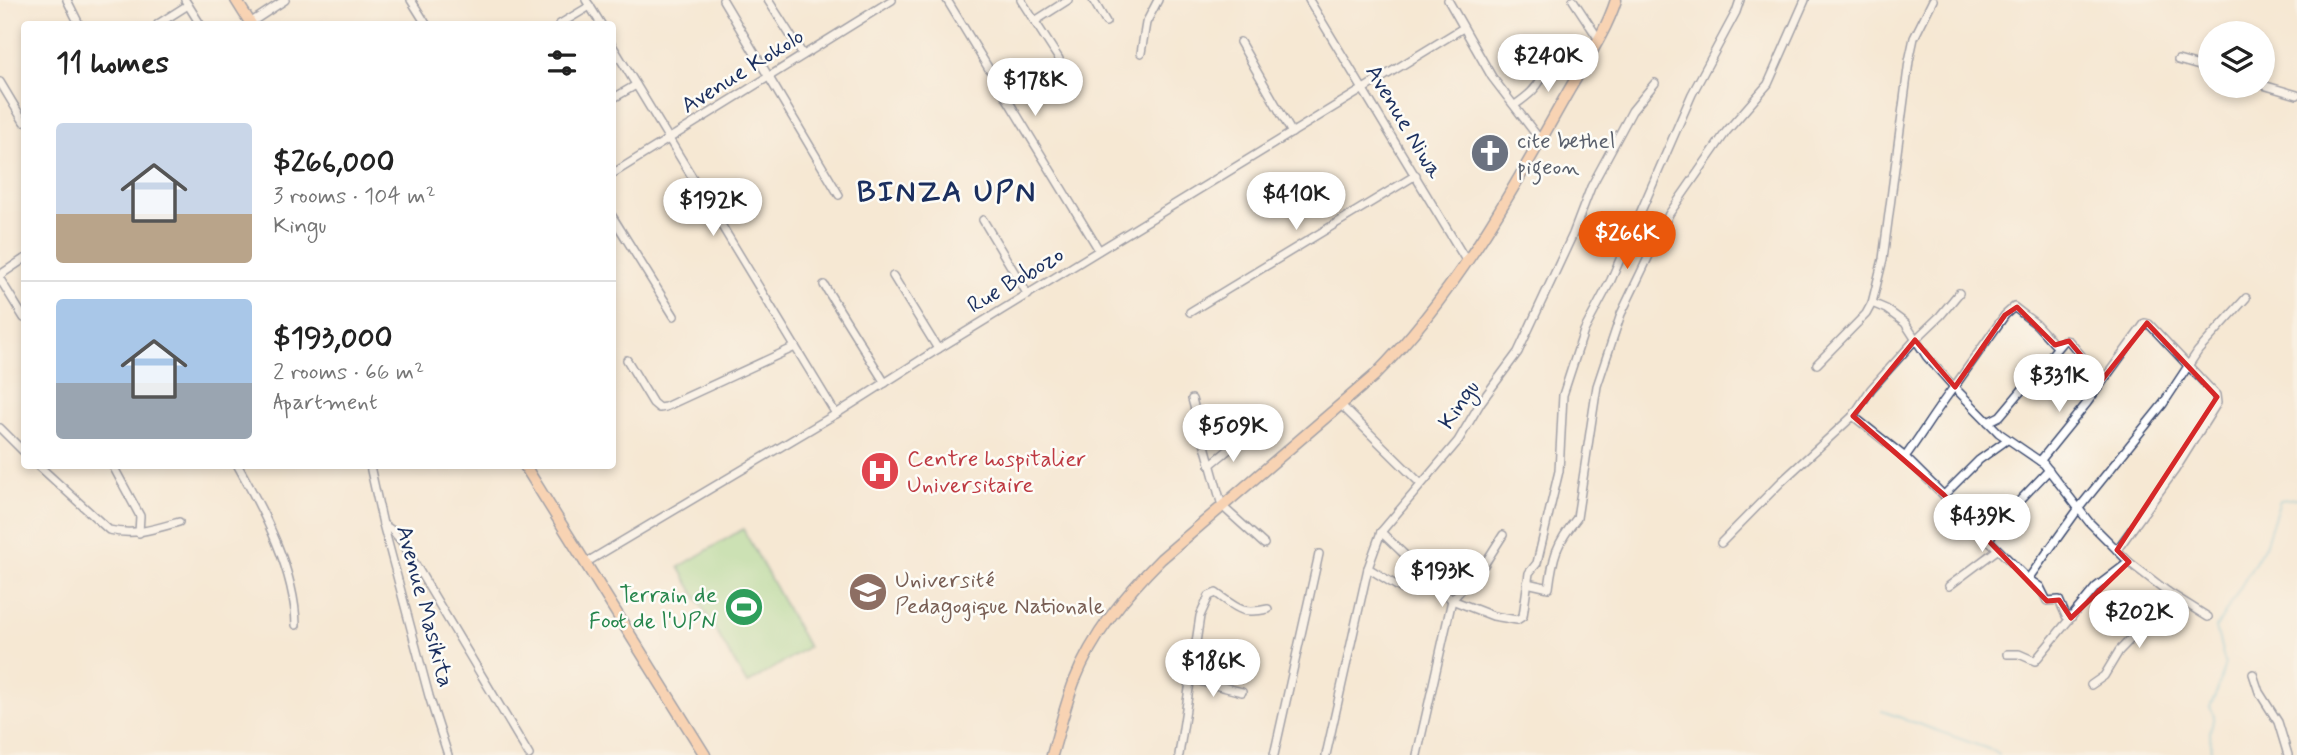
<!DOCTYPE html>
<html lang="en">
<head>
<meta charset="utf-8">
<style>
	:root { --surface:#fff; --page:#f6f6f6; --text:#222; --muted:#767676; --line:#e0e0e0; --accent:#ea580c }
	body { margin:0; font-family:Mynerve,sans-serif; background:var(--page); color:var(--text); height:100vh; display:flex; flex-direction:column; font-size:26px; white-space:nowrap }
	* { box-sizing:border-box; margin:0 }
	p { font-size:23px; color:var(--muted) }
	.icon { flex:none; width:38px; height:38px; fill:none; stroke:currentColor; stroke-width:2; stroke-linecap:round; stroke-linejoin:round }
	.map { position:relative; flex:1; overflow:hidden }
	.sheet { position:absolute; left:21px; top:21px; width:595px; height:448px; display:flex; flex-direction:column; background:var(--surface); border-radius:7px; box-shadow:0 4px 10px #0003 }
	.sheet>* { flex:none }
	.buttons { position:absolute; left:2198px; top:21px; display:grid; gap:14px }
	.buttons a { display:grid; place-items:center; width:77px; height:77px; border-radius:50%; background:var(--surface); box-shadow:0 4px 10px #0003; font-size:35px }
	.price { position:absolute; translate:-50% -60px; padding:0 16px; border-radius:24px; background:#fff; color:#222; font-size:23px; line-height:46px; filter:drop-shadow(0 2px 4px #0008) }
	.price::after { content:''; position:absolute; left:50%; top:42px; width:21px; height:16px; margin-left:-10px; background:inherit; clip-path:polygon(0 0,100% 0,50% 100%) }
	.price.on { background:var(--accent); color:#fff }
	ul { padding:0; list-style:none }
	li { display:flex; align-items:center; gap:21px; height:175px; padding:0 35px }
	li+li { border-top:2px solid var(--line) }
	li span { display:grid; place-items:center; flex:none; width:196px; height:140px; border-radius:7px; color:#555 }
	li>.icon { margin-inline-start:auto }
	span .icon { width:84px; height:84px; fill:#fffc; stroke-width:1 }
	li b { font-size:30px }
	h2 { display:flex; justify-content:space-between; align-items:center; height:84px; padding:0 35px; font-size:30px }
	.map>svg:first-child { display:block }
	.green { fill:#9ad98e; stroke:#5a8476; stroke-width:2 }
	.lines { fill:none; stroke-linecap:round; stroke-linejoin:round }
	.stream { stroke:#4ab0c9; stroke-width:2 }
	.minor-casing { stroke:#3c4b70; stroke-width:10 }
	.primary-casing { stroke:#3c4b70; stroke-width:13 }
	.trunk-casing { stroke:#3c4b70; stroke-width:13 }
	.minor { stroke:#fff; stroke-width:7 }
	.primary { stroke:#fbbb8d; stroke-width:10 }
	.trunk { stroke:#fbbb8d; stroke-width:10 }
	.marked { fill:none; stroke:#d62828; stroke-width:5; stroke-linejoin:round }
	.labels { text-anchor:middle; stroke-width:5; stroke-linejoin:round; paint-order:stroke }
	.street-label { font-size:23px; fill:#1b2f5e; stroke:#fdfcf7 }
	.worship-label { font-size:23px; fill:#5b616d; stroke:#fdfcf7; text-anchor:start }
	.health-label { font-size:23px; fill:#be3a42; stroke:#fdfcf7; text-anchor:start }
	.education-label { font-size:23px; fill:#785e54; stroke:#fdfcf7; text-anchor:start }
	.leisure-label { font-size:23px; fill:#27864d; stroke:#fdfcf7; text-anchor:end }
	.district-label { font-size:30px; font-weight:bold; letter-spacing:2px; fill:#1b2f5e; stroke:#fdfcf7 }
</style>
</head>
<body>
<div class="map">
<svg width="2297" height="755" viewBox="0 0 2297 755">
	<rect width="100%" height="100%" fill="#fdfcf7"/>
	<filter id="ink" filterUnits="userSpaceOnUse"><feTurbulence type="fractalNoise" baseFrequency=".0143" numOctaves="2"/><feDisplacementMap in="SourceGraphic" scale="14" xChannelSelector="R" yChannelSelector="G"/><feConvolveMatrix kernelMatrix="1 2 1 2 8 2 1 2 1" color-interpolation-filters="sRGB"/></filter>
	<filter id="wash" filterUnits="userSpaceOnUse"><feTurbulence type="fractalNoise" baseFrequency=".00686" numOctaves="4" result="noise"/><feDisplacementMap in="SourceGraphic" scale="28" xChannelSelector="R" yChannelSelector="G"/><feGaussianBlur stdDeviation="1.57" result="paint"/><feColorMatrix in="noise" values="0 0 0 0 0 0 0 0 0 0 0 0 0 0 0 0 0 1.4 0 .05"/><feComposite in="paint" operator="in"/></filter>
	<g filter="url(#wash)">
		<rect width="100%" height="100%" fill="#f6e8d3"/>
		<path class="green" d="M743 529 808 647 747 684 679 567Z"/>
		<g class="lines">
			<g class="stream">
				<path d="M1882 711 1994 751 1999 755"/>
				<path d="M2211 755 2210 732 2214 716 2210 707 2218 689 2225 663 2216 628 2265 546 2280 500 2297 498"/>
			</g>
		</g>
	</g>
	<g filter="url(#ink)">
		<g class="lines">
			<g class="minor-casing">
				<g id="minor">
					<path d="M67 0 79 24"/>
					<path d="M185 0 200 24"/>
					<path d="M411 0 426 24"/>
					<path d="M586 0 601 24"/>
					<path d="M723 0 839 195"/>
					<path d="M768 0 803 55"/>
					<path d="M947 0 1099 250"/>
					<path d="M1021 0 1059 59"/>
					<path d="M1093 0 1106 22"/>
					<path d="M1309 0 1467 262"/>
					<path d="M1448 0 1492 77 1541 141"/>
					<path d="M1573 0 1598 38"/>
					<path d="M1035 21 1068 0"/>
					<path d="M250 23 285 0"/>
					<path d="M158 24 188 5"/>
					<path d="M560 24 590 6"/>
					<path d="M1240 42 1292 133"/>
					<path d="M612 45 836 414"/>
					<path d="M1141 53 1146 23 1158 0"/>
					<path d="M2178 60 2210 69"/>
					<path d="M0 82 24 122"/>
					<path d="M2263 85 2297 95"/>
					<path d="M612 99 636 85"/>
					<path d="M1515 105C1526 97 1536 90 1542 77L1539 68"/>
					<path d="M612 174 892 0"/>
					<path d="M612 216 674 316"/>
					<path d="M983 220 1028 295"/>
					<path d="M0 275 24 259"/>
					<path d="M893 276 938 349"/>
					<path d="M0 279 24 318"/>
					<path d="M824 285 885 383"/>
					<path d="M1872 303 1886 309 1905 323 1927 357 1954 387 2005 315 2014 307 2036 324 2057 347"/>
					<path d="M1190 312 1416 175"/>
					<path d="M627 360 653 403 659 408 665 407 795 347"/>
					<path d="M1817 364 1866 314 1872 303 1883 259 1909 61 1914 38 1933 0"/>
					<path d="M1192 399 1222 506 1264 544"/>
					<path d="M1342 406 1421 484"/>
					<path d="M1853 416 1905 457"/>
					<path d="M1988 422 2000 416 2064 340 2069 341 2102 380"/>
					<path d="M0 428 24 452"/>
					<path d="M2040 461 2087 403 2145 323 2149 324 2216 395 2217 403 2175 470 2117 550"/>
					<path d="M1210 465 1238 442"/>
					<path d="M39 466 109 530C134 536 155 529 179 522"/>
					<path d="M113 466 140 516 139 533"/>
					<path d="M238 466C264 512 295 571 296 625"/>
					<path d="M370 466 383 524 429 696 448 755"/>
					<path d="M1944 495 1979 460 2007 440"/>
					<path d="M383 524 393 531 402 542 529 755"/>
					<path d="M1381 532 1452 600 1493 616 1517 620 1523 616 1529 573 1537 563 1559 471 1563 395 1584 331 1611 280 1692 94 1736 12 1740 0"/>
					<path d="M1988 541 2003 518 2049 470"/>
					<path d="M1721 543 1781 482 1853 416 1871 389 1915 340 1940 316 1959 293"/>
					<path d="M587 562 836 414 938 349 1463 28"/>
					<path d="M1368 568 1402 589 1411 566 1415 563"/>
					<path d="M2028 579 2079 508 2163 404 2198 351 2246 298"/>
					<path d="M1527 583 1549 588C1553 556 1556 544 1577 518L1597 386 1621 314 1669 214 1726 132 1768 84 1805 0"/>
					<path d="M1949 586 1997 550"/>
					<path d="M2071 618 2066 616 2059 600 2047 601 2040 587 2028 579 1905 457C1922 434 1936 410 1954 387L1999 433 2044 464 2089 522 2129 562 2168 592 2208 617"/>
					<path d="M2007 654H2019L2035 661 2096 587 2129 562"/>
					<path d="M2253 674 2259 692 2278 722 2288 755"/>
					<path d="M1191 679 1242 692"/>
					<path d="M2091 685 2104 676 2119 651 2152 617 2168 592"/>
					<path d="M1179 755 1200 616 1209 596 1216 593C1237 608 1241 615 1268 609"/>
					<path d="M1274 755 1319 554"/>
					<path d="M1326 755 1368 568 1381 532 1458 441 1481 402 1518 352 1573 234 1591 187 1632 111 1655 83"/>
					<path d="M1417 755 1452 600 1484 565 1503 535"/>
				</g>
			</g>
			<g class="primary-casing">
				<g id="primary">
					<path d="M236 0 251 24"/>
					<path d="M525 466 705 755"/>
				</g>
			</g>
			<g class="trunk-casing">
				<path id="trunk" d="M1052 755C1059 731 1065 706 1074 682 1093 634 1125 595 1161 559L1374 376C1454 296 1509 197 1564 99 1581 68 1605 35 1616 0"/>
			</g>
			<use href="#minor" class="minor"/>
			<use href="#primary" class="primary"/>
			<use href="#trunk" class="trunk"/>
		</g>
	</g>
	<path d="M0 0H2297V755H0ZM2017 307 2055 345 2069 341 2102 380 2147 323 2217 397 2117 550 2129 562 2071 618 2059 600 2047 601 1944 495 1853 416 1915 340 1955 387 2005 315Z" fill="#f6e8d3" fill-opacity=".55" fill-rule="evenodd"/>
	<path class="marked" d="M2017 307 2055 345 2069 341 2102 380 2147 323 2217 397 2117 550 2129 562 2071 618 2059 600 2047 601 1944 495 1853 416 1915 340 1955 387 2005 315Z"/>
	<defs>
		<g id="church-disc" transform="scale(2.0125)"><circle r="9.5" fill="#6b7280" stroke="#fdfcf7"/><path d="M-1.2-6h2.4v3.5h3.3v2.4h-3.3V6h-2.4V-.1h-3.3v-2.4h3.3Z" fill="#fff"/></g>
		<g id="hospital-disc" transform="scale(2.0125)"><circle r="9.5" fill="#e0444e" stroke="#fdfcf7"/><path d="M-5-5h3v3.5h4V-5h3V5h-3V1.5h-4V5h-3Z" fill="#fff"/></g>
		<g id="university-disc" transform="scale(2.0125)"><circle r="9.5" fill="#8d6e63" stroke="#fdfcf7"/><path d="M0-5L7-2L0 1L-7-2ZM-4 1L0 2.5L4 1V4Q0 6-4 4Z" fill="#fff"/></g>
		<g id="stadium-disc" transform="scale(2.0125)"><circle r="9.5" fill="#2e9e5b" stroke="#fdfcf7"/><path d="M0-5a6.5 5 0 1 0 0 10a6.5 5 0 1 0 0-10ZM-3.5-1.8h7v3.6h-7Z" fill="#fff"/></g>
	</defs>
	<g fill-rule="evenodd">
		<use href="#church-disc" x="1490" y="153"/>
		<use href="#hospital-disc" x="880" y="471"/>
		<use href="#university-disc" x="868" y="592"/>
		<use href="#stadium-disc" x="744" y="607"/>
	</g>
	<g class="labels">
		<g class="street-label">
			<text transform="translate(742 70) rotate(-32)" y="8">Avenue Kokolo</text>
			<text transform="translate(1405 121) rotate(59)" y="8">Avenue Niwa</text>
			<text transform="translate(1015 279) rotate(-31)" y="8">Rue Bobozo</text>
			<text transform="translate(1458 404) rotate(-56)" y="8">Kingu</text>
			<text transform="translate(426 606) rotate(75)" y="8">Avenue Masikita</text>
		</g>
		<g class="worship-label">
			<text x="1517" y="148">cite bethel<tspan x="1517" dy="26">pigeon</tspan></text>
		</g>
		<g class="health-label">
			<text x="907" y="466">Centre hospitalier<tspan x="907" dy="26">Universitaire</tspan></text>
		</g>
		<g class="education-label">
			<text x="895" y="587">Université<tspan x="895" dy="26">Pedagogique Nationale</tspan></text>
		</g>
		<g class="leisure-label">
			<text x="717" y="602">Terrain de<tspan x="717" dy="26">Foot de l'UPN</tspan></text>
		</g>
		<g class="district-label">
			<text x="947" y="201">BINZA UPN</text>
		</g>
	</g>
</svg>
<div class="buttons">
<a><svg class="icon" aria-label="layers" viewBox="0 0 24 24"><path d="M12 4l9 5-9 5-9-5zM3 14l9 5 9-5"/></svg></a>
</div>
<b class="price" style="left:1548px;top:94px">$240K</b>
<b class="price" style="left:1035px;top:118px">$178K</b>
<b class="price" style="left:1296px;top:232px">$410K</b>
<b class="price" style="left:713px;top:238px">$192K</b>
<b class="price on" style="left:1627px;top:271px">$266K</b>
<b class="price" style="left:2059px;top:414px">$331K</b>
<b class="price" style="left:1233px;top:464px">$509K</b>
<b class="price" style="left:1982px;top:554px">$439K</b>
<b class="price" style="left:1442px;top:609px">$193K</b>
<b class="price" style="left:2139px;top:650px">$202K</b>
<b class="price" style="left:1213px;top:699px">$186K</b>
<section class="sheet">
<h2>11 homes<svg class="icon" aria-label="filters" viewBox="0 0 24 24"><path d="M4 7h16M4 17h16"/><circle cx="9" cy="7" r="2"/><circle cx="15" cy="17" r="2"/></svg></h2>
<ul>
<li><span style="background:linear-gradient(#c9d6e8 65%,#b9a48a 0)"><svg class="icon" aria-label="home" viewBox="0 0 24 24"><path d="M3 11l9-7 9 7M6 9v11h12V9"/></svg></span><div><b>$266,000</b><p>3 rooms · 104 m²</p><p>Kingu</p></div></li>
<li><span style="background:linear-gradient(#a9c7e8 60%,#9aa5b1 0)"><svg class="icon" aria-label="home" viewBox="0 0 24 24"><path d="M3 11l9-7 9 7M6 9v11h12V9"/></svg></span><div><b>$193,000</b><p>2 rooms · 66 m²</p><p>Apartment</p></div></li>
</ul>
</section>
</div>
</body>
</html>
